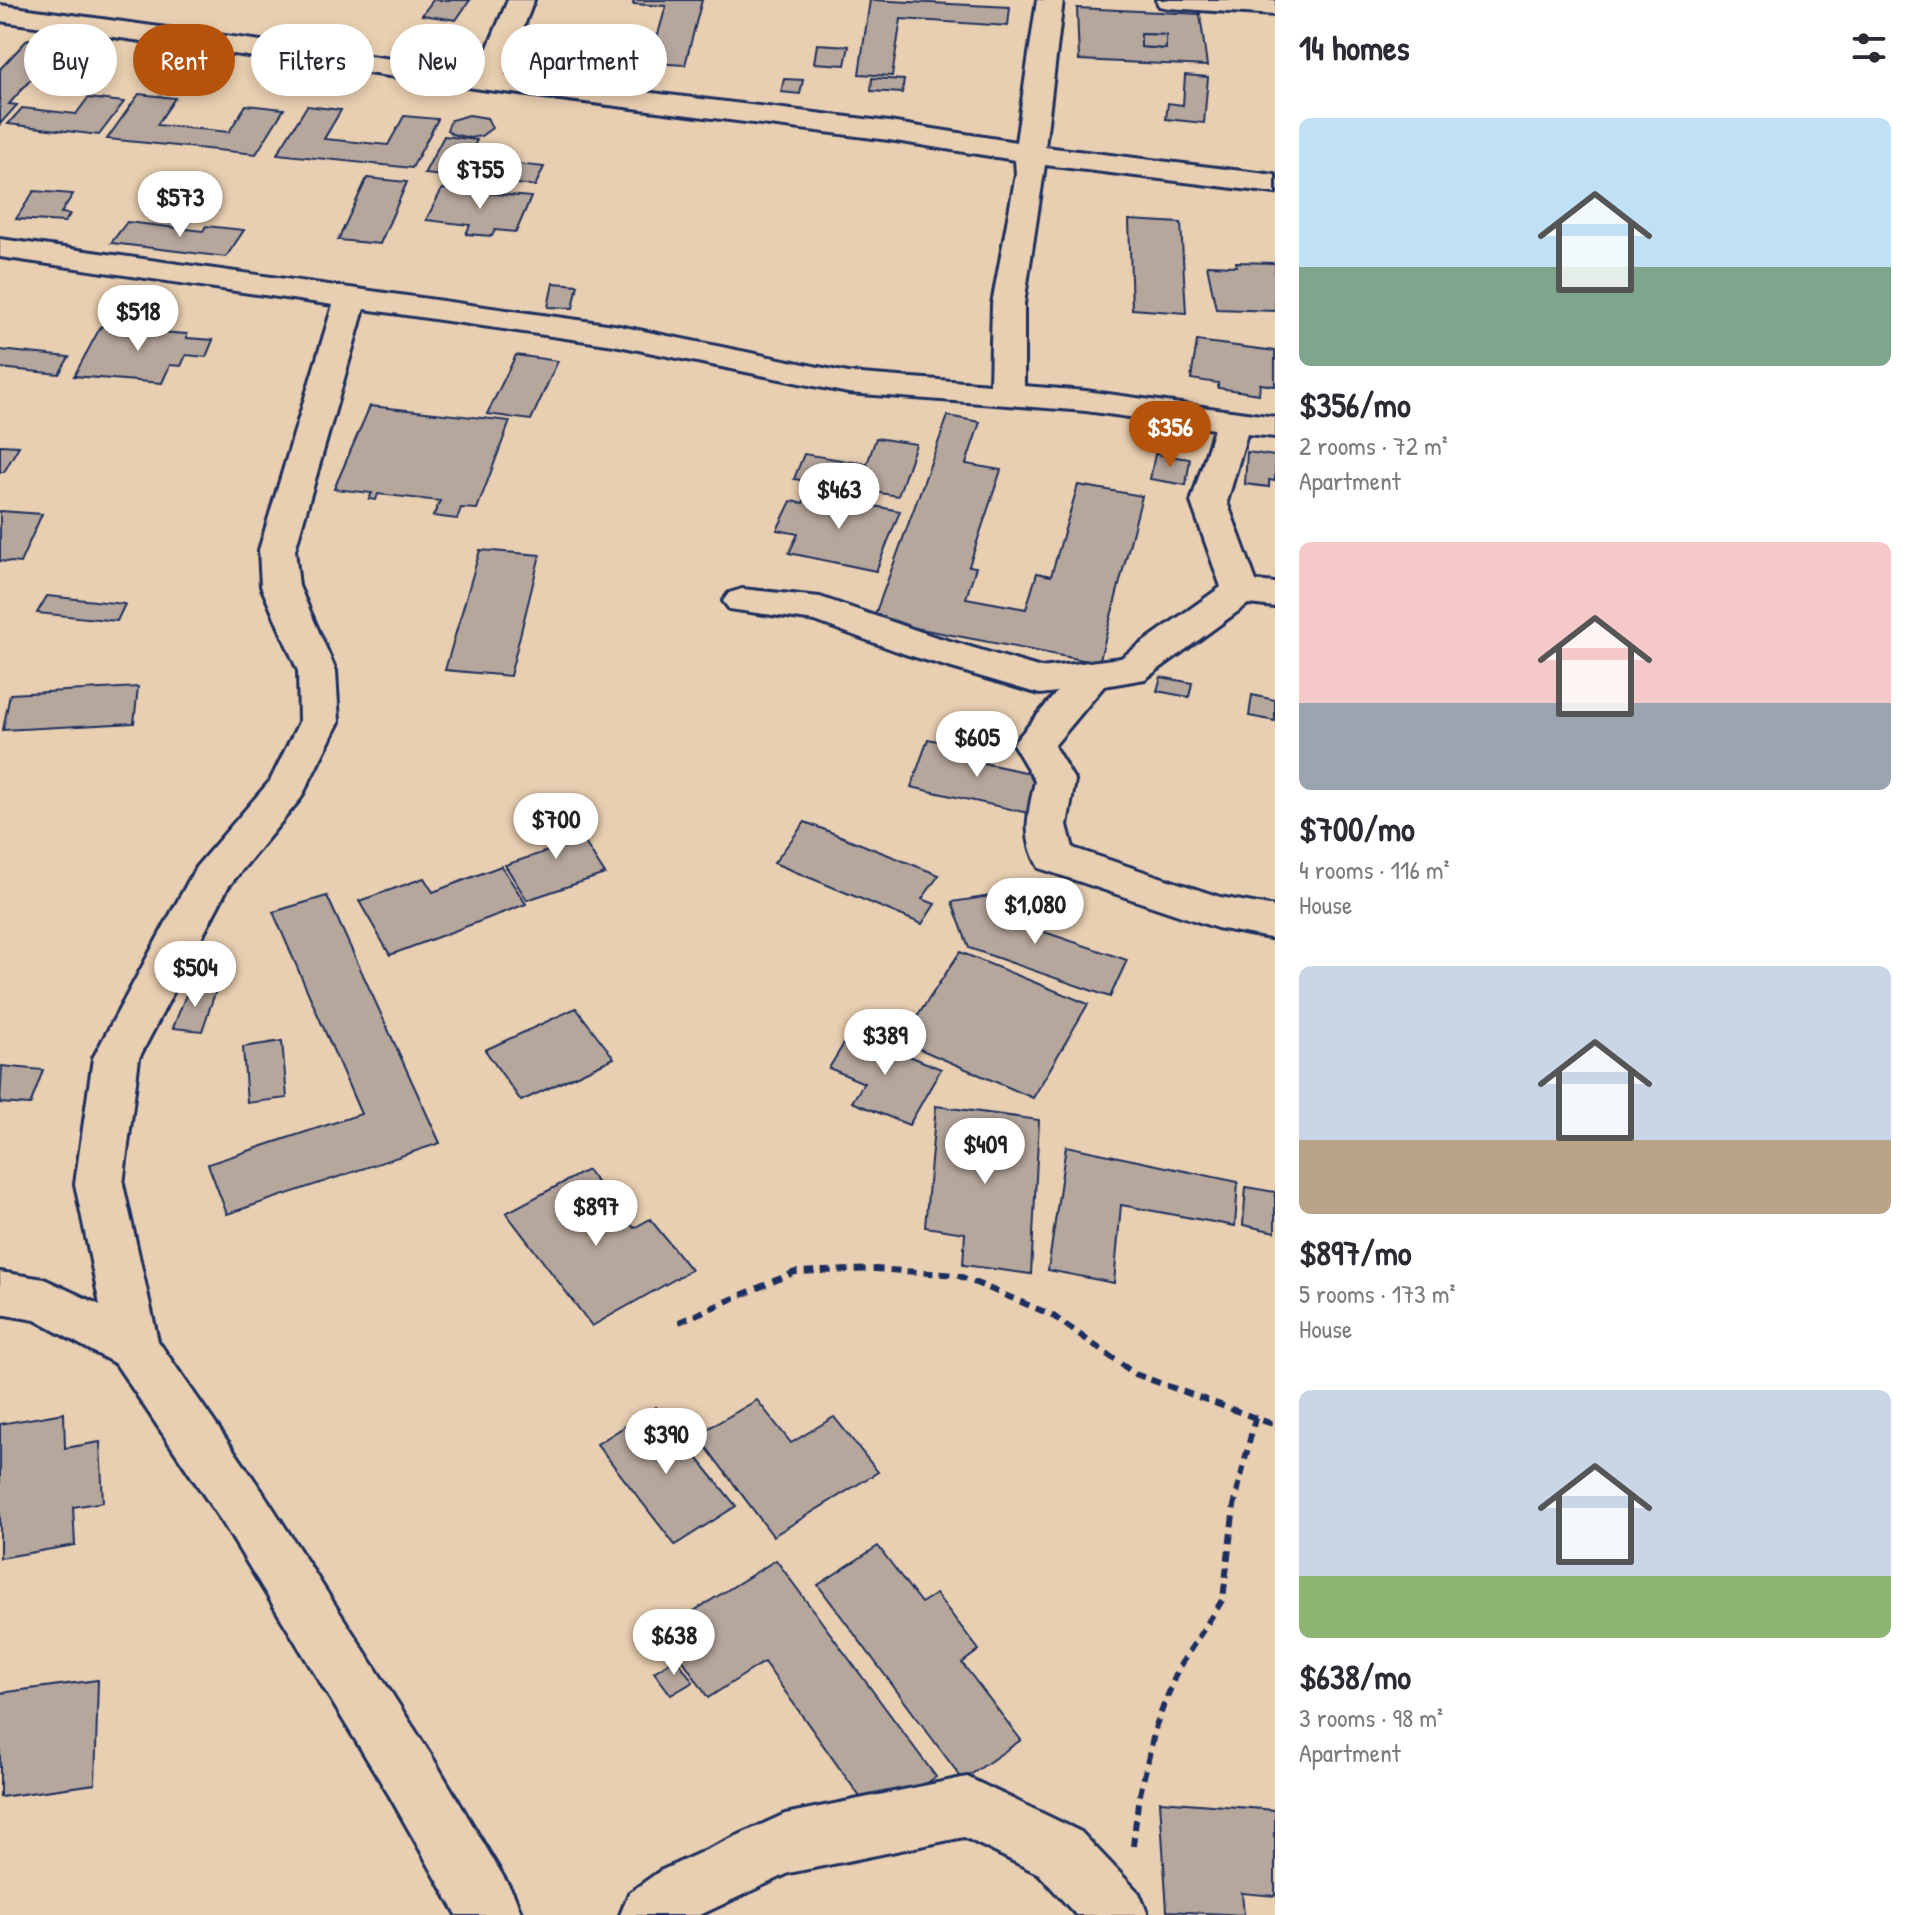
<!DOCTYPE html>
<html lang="en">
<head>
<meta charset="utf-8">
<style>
	:root { --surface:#fff; --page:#f2f2f3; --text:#2b2b33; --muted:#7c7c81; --accent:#b45309 }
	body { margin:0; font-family:"Patrick Hand",sans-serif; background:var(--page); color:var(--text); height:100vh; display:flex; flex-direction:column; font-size:30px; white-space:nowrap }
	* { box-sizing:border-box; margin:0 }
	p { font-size:26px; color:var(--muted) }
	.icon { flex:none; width:44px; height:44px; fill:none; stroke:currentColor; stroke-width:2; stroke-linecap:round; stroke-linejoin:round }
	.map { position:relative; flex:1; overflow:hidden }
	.sheet { display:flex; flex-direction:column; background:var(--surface); width:640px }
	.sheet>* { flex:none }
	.guide { position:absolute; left:24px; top:24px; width:760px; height:72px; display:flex; gap:16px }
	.price { position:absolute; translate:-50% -68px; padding:0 18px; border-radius:28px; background:#fff; color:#222; font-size:26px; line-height:52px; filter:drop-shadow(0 2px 4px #0008) }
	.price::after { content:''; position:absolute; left:50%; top:48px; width:24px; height:18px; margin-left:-12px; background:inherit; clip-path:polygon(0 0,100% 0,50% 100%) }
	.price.on { background:var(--accent); color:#fff }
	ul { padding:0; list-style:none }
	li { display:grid; align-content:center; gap:16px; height:424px; padding:0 24px }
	li span { display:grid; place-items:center; height:248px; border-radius:12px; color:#555 }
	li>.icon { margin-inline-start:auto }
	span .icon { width:144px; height:144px; fill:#fffc; stroke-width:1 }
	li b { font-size:34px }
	h2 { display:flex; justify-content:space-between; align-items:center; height:96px; padding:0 24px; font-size:34px }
	.pill { padding:0 28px; border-radius:36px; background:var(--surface); box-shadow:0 4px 12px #0003; font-size:28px; line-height:72px }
	.pill.on { background:var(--accent); color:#fff }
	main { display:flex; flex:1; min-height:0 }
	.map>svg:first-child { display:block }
	.building { fill:#b6a79c; stroke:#1b2f5e; stroke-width:2; fill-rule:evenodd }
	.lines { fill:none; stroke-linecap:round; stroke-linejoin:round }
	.minor-casing { stroke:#1b2f5e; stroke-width:6 }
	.path { stroke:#1b2f5e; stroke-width:6; stroke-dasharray:10 7; stroke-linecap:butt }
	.minor { fill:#e9cfb1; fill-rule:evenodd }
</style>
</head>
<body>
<main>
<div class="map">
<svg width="1275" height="1915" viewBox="0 0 1275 1915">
	<rect width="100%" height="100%" fill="#e9cfb1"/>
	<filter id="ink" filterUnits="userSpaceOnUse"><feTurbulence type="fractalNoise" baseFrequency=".0125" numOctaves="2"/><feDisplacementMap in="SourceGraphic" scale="16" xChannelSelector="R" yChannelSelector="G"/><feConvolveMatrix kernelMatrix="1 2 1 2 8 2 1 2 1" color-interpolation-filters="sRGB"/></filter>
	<g filter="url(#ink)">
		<g class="building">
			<path d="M433 0H470L456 20 422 15Z"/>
			<path d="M634 0H702L685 65 617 61 622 43 655 45 666 6 633 4Z"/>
			<path d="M870 0 1010 7 1008 26 901 19 892 76 859 74Z"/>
			<path d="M1077 8 1200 14 1207 66 1079 60ZM1141 34 1166 35V49L1141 47Z"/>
			<path d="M1141 34 1166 35V49L1141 47Z"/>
			<path d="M28 39 63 43 9 104 17 105 0 124V69Z"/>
			<path d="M817 44 849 46 845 65 814 63Z"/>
			<path d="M1185 75 1208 77 1204 123 1166 119 1168 103 1183 105Z"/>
			<path d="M872 78 904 80 902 93 871 91Z"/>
			<path d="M784 79 803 80 800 94 781 92Z"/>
			<path d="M139 94 175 98 157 125 229 132 246 105 284 109 256 154 107 139Z"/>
			<path d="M88 98 124 102 99 135 8 124 22 108 76 114Z"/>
			<path d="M307 106 341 110 324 139 388 145 404 116 438 119 412 168 277 154Z"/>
			<path d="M469 115 487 118 492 128 481 136 470 138 452 134 447 130 451 120Z"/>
			<path d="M444 136 477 140 468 158 544 167 535 186 424 174Z"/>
			<path d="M367 178 407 182 380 244 338 240Z"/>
			<path d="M442 189 531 197 516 232 495 230 492 236 466 234 470 225 426 220Z"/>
			<path d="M34 191 73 194 61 213 70 214 65 222 16 219Z"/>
			<path d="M1129 220 1181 223 1186 313 1132 309Z"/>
			<path d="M127 222 203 231 206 226 244 230 226 257 111 243Z"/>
			<path d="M1236 262 1275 263V311L1216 309 1207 265 1237 266Z"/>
			<path d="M553 283 578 285 573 308 548 307Z"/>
			<path d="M129 323 161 325 157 332 187 334V338L213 340 206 357 186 355 181 366 170 365 162 383 74 376 101 326 126 328Z"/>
			<path d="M1197 341 1275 351V386L1260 384 1259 394 1218 388V383L1191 379Z"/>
			<path d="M0 350 69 357 59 374 0 368Z"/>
			<path d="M516 355 558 361 531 420 487 414Z"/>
			<path d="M370 406 510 421 477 509 461 508 457 519 433 516 440 501 378 494 376 500 369 499 372 493 334 489Z"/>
			<path d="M948 416 980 422 966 464 1001 470 969 566 976 567 966 598 1026 609 1037 573 1051 576 1078 485 1142 496 1099 663 873 620Z"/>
			<path d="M876 438 916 444 898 496 794 479 804 454 867 464Z"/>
			<path d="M0 445 19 446 4 472H0Z"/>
			<path d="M1247 452 1275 456V481L1269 480V487L1245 484Z"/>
			<path d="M1155 454 1190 459 1186 485 1150 479Z"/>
			<path d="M807 493 900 511 876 571 789 553 798 534 777 530 791 501 803 503Z"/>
			<path d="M0 511 42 514 20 563 0 561Z"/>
			<path d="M480 550 540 555 510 676 445 670Z"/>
			<path d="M47 596 125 604 117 621 37 613Z"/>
			<path d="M1161 677 1192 683 1189 697 1157 691Z"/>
			<path d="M138 687 134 723 3 730 10 694Z"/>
			<path d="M1252 695 1275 700V721L1249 716Z"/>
			<path d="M928 739 978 750 973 761 1049 777 1037 815 911 787Z"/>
			<path d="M566 813 605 874 527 900 505 865 551 850 534 824Z"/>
			<path d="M805 822 939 875 922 899 935 904 922 924 774 863Z"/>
			<path d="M501 866 526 904 390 955 359 901 424 878 433 892Z"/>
			<path d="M1003 894 1015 922 1127 960 1110 997 969 948 952 902Z"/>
			<path d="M327 896 440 1143 227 1214 208 1164 361 1114 273 912Z"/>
			<path d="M960 952 1088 1004 1033 1098 901 1041Z"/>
			<path d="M189 987 216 990 202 1031 173 1028Z"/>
			<path d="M576 1008 614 1058 521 1101 485 1050Z"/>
			<path d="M851 1032 941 1069 909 1125 852 1102 864 1083 829 1068Z"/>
			<path d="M282 1041 287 1098 247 1103 243 1047Z"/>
			<path d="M2 1066 43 1070 30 1105 0 1103Z"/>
			<path d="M936 1106 1039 1120 1031 1274 963 1265 965 1233 925 1227Z"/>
			<path d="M1066 1146 1238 1182 1235 1226 1121 1205 1114 1283 1048 1270Z"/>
			<path d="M587 1170 634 1228 650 1219 691 1270 592 1326 506 1213Z"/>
			<path d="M1246 1187 1275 1192V1232L1243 1225Z"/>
			<path d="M757 1400 791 1443 834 1417 878 1472 773 1536 697 1435Z"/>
			<path d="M656 1407 736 1506 675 1545 597 1444Z"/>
			<path d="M64 1413 65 1448 100 1442 103 1502 73 1507 75 1545 0 1558V1424Z"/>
			<path d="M878 1546 921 1603 936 1594 979 1650 962 1663 1021 1740 963 1780 818 1585Z"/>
			<path d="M776 1560 936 1777 875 1818 764 1662 708 1698 663 1630Z"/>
			<path d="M676 1658 693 1682 671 1695 654 1672Z"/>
			<path d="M98 1680 95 1784 0 1797V1693Z"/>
			<path d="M1160 1801 1275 1810V1896L1242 1893 1244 1915 1167 1911Z"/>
		</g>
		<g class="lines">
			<g class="minor-casing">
				<g id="minor">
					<path d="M508 0H534L505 75 889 122 1016 142 1037 0H1063L1045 147 1275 175V193L1045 165 1024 304V386L1086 391 1275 417V437L1247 434 1227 502 1256 581 1275 583V607L1248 604 1145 679 1104 686 1054 746 1075 781 1067 825 1073 848 1220 897 1275 907V939L1217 928 1039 868C1021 836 1028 814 1035 781L1013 744 1057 692 1040 694 1026 690 905 654 815 621 729 609 723 601 729 593 742 589 820 597 933 636 1041 668 1121 658 1221 587 1191 502 1214 429 1086 411 848 393 614 345 364 309 295 550 299 586 336 671 339 722 301 798 228 887 139 1058 123 1184 158 1341 262 1491 431 1755 513 1893 522 1915H457L389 1795 224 1525 116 1364 35 1320 0 1314V1272L44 1279 100 1305 75 1184 93 1058 196 867 270 781 299 722 298 671 261 586 259 550 333 305 0 257V239L614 325 848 373 990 384 992 304 1016 174 1015 160 889 140 488 90 0 21V5L478 71Z"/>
					<path d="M1156 0H1275V15L1169 8 1159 6Z"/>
					<path d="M967 1777 1081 1832 1139 1893 1148 1915H1076L1039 1874 964 1837 789 1873 700 1915H620L629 1893 660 1871 785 1814Z"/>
				</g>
			</g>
			<g class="path">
				<path d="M679 1322 795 1272 876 1269 957 1275 1052 1315 1135 1374 1275 1425"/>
				<path d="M1133 1846 1138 1803 1156 1725 1179 1667 1223 1599 1234 1506 1255 1418"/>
			</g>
			<use href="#minor" class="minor"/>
		</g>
	</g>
</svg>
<b class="price" style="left:480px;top:211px">$755</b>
<b class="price" style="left:180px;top:239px">$573</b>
<b class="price" style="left:138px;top:353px">$518</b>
<b class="price on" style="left:1170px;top:469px">$356</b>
<b class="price" style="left:839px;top:531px">$463</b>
<b class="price" style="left:977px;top:779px">$605</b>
<b class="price" style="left:556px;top:861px">$700</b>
<b class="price" style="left:1035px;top:946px">$1,080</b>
<b class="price" style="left:195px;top:1009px">$504</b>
<b class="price" style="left:885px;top:1077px">$389</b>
<b class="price" style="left:985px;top:1186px">$409</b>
<b class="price" style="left:596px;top:1248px">$897</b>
<b class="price" style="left:666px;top:1476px">$390</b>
<b class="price" style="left:674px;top:1677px">$638</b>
<div class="guide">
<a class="pill">Buy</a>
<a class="pill on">Rent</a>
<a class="pill">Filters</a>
<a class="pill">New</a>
<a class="pill">Apartment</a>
</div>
</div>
<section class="sheet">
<h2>14 homes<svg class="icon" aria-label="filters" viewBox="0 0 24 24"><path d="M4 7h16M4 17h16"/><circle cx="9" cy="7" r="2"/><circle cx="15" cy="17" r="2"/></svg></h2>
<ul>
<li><span style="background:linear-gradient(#bfe0f5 60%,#7fa58c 0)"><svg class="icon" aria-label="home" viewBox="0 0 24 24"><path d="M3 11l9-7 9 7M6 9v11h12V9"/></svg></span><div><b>$356/mo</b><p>2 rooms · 72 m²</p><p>Apartment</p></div></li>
<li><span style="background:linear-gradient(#f6c9c9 65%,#9aa5b1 0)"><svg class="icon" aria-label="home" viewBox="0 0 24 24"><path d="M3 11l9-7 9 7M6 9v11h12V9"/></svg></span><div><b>$700/mo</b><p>4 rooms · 116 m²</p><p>House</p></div></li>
<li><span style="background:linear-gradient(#c9d6e8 70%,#b9a48a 0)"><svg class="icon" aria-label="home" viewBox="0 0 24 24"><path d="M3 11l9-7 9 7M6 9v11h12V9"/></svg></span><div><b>$897/mo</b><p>5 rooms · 173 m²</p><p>House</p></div></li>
<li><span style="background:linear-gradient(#c9d6e8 75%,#8fb573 0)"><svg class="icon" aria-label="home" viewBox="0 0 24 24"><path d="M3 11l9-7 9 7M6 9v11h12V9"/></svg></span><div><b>$638/mo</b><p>3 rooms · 98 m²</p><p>Apartment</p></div></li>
</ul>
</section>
</main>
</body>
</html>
